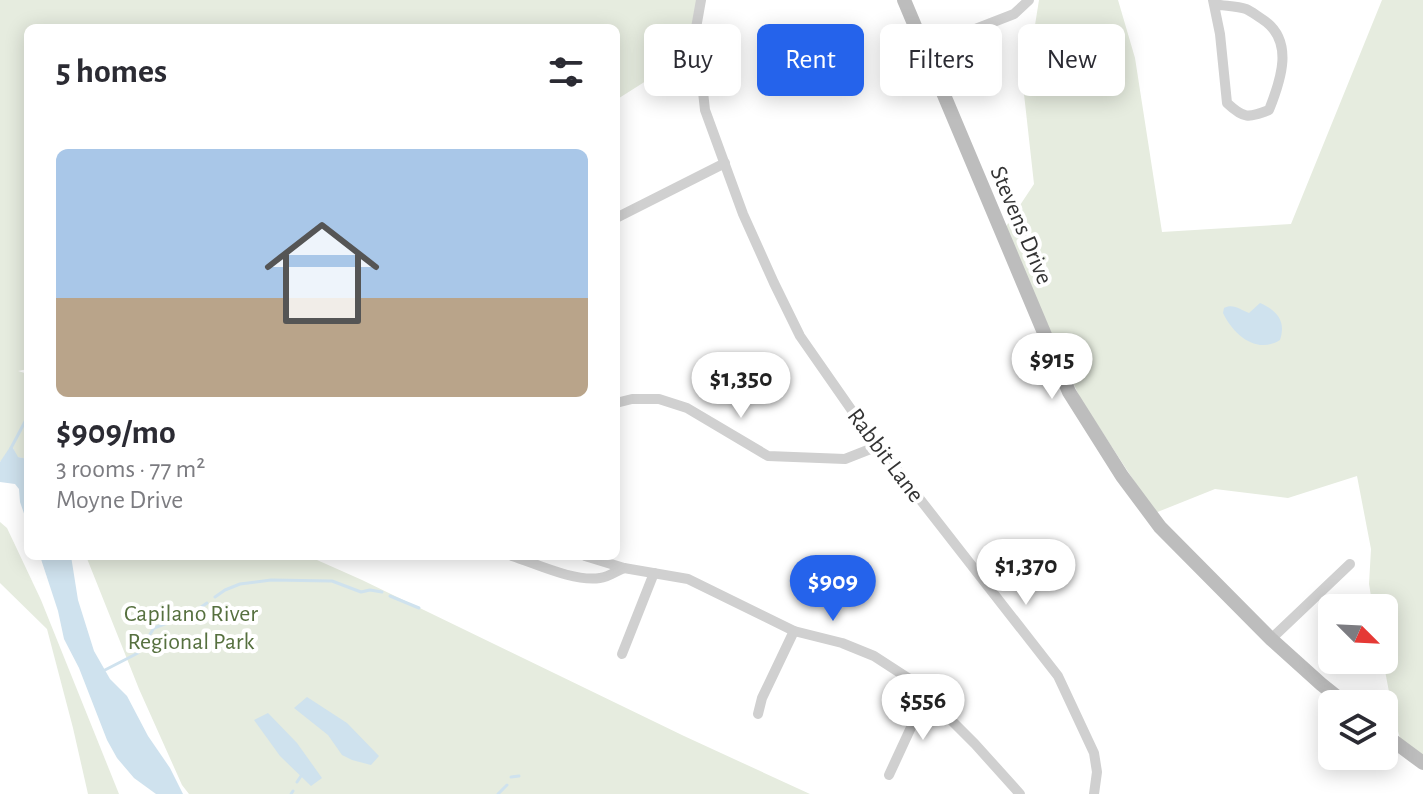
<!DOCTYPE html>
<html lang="en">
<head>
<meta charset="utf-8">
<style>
	:root { --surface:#fff; --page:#f2f2f3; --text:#2b2b33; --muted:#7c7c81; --accent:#2563eb }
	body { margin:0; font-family:"Alegreya Sans",sans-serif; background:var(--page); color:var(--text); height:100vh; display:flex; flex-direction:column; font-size:30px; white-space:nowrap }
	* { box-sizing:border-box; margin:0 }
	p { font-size:26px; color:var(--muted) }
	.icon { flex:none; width:44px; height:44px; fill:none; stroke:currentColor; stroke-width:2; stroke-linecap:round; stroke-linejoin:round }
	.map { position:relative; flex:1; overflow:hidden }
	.side { position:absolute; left:24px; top:24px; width:596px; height:536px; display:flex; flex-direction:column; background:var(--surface); border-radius:12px; box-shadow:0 4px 20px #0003 }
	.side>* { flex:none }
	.banner { position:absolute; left:644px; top:24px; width:658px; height:72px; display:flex; gap:16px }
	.needle { width:52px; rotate:114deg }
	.tools { position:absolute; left:1318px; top:594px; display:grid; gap:16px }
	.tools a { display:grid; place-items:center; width:80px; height:80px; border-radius:12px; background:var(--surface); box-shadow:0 4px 20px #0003; font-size:40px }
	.price { position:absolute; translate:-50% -68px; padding:0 18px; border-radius:28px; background:#fff; color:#222; font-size:26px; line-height:52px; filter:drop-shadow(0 2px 4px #0008) }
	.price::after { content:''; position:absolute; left:50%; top:48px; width:24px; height:18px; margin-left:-12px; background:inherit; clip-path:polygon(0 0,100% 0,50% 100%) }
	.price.current { background:var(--accent); color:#fff }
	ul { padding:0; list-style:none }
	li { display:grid; align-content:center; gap:16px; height:424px; padding:0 32px }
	li span { display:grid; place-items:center; height:248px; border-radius:12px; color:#555 }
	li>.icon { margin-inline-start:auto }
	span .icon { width:144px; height:144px; fill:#fffc; stroke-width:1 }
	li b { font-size:34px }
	h2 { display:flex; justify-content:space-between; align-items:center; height:96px; padding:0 32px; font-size:34px }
	.pill { padding:0 28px; border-radius:12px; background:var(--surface); box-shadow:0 4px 20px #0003; font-size:28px; line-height:72px }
	.pill.current { background:var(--accent); color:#fff }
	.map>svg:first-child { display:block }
	.green { fill:#e6ecdf }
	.water { fill:#cfe2ee }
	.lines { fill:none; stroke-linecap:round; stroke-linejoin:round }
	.stream { stroke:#cfe2ee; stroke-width:3 }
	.street { stroke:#d0d0d0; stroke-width:10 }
	.secondary { stroke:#bdbdbd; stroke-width:14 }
	.labels { text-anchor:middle; stroke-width:8; stroke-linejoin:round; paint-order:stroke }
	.street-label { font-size:24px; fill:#333; stroke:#fff }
	.park-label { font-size:24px; fill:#56703f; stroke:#fff }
</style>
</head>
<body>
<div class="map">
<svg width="1423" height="794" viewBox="0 0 1423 794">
	<rect width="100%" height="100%" fill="#fff"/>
	<g class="green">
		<path d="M0 0H698L687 55 616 100V28H28V369L18 371 28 374V459L17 457 13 448 0 462Z"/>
		<path d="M1039 0H1118L1135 58 1162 232 1291 224 1382 0H1423V757L1401 742 1393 713 1383 660 1384 608H1373L1369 584 1371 549 1357 476 1288 498 1215 489 1155 513 1080 398 1005 228 1034 184 1024 94Z"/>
		<path d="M0 522 7 528 41 600 119 794H88L73 728 47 629 0 583Z"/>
		<path d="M86 556H308L362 580 684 736 810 794H189L182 785 139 689Z"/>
	</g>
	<g class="water">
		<path d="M1260 303C1278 311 1286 321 1280 340 1256 355 1233 334 1223 313L1224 308C1233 303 1241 310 1249 313Z"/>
		<path d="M10 447 13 448 18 457 28 459V525L20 502 19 489 15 484 0 482V462Z"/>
		<path d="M40 556H71L78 600 94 651 110 679 127 696 148 736 170 768 183 794H156L134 778 117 758 107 740 79 668 64 639 58 611Z"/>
		<path d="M307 697 347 723 379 756 371 765 352 760 342 755 328 735 294 708Z"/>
		<path d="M268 713 297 743 322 778 311 786 280 756 254 720Z"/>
	</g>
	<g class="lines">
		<g class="stream">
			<path d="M11 448 28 416"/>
			<path d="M390 596 419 608"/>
			<path d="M215 597 225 590 240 584 271 580 332 581 361 592 370 590 382 592"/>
			<path d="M103 671 138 653 154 628 191 614 207 603"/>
			<path d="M511 777 519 776"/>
			<path d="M297 782 301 776"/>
			<path d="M291 794 293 791"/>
			<path d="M498 794 507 785"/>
		</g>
		<g class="street">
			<path d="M701 0 696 28 705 110 743 214 774 283 800 336 862 425 1058 676 1094 753 1097 772 1094 794"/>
			<path d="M1213 0 1220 34 1227 103C1244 119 1248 118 1269 110 1281 80 1295 40 1262 19 1257 16 1251 11 1246 9 1237 6 1224 6 1214 4"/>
			<path d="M924 49 1014 14 1029 0"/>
			<path d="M616 218 725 163"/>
			<path d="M616 403 632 399H659L687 408 768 456 845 459 878 446"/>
			<path d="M512 556C537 564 574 582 600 578 609 577 616 571 624 568"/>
			<path d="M585 556 624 568 688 579 794 631 842 643 874 656 911 680 975 744 1020 794"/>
			<path d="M1271 639 1350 564"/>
			<path d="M622 654 654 573"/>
			<path d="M758 714 762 698 794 631"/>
			<path d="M889 775 926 695"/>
		</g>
		<g class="secondary">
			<path d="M904 0 1069 392 1122 476 1160 527 1271 639 1321 684 1346 704"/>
			<path d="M1384 734 1423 763"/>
		</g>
	</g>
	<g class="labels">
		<g class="street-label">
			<text transform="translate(1022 225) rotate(67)" y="8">Stevens Drive</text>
			<text transform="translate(886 455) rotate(53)" y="8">Rabbit Lane</text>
		</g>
		<g class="park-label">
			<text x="191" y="621">Capilano River<tspan x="191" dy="28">Regional Park</tspan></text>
		</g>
	</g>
</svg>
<div class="tools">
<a><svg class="needle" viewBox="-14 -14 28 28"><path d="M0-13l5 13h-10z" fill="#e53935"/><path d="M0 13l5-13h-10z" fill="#7c7c81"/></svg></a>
<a><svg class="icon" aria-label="layers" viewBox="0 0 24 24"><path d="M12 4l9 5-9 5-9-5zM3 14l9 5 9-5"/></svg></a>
</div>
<b class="price" style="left:1052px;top:401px">$915</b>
<b class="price" style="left:741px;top:420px">$1,350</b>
<b class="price" style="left:1026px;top:607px">$1,370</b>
<b class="price current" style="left:833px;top:623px">$909</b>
<b class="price" style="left:923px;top:742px">$556</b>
<div class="banner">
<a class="pill">Buy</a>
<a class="pill current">Rent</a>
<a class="pill">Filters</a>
<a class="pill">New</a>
</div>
<section class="side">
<h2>5 homes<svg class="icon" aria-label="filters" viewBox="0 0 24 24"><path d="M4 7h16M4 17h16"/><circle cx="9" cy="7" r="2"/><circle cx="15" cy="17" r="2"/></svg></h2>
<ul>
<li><span style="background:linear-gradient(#a9c7e8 60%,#b9a48a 0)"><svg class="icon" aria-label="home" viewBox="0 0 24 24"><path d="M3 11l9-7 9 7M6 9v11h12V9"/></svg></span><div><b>$909/mo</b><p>3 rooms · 77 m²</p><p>Moyne Drive</p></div></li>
</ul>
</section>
</div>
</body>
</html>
